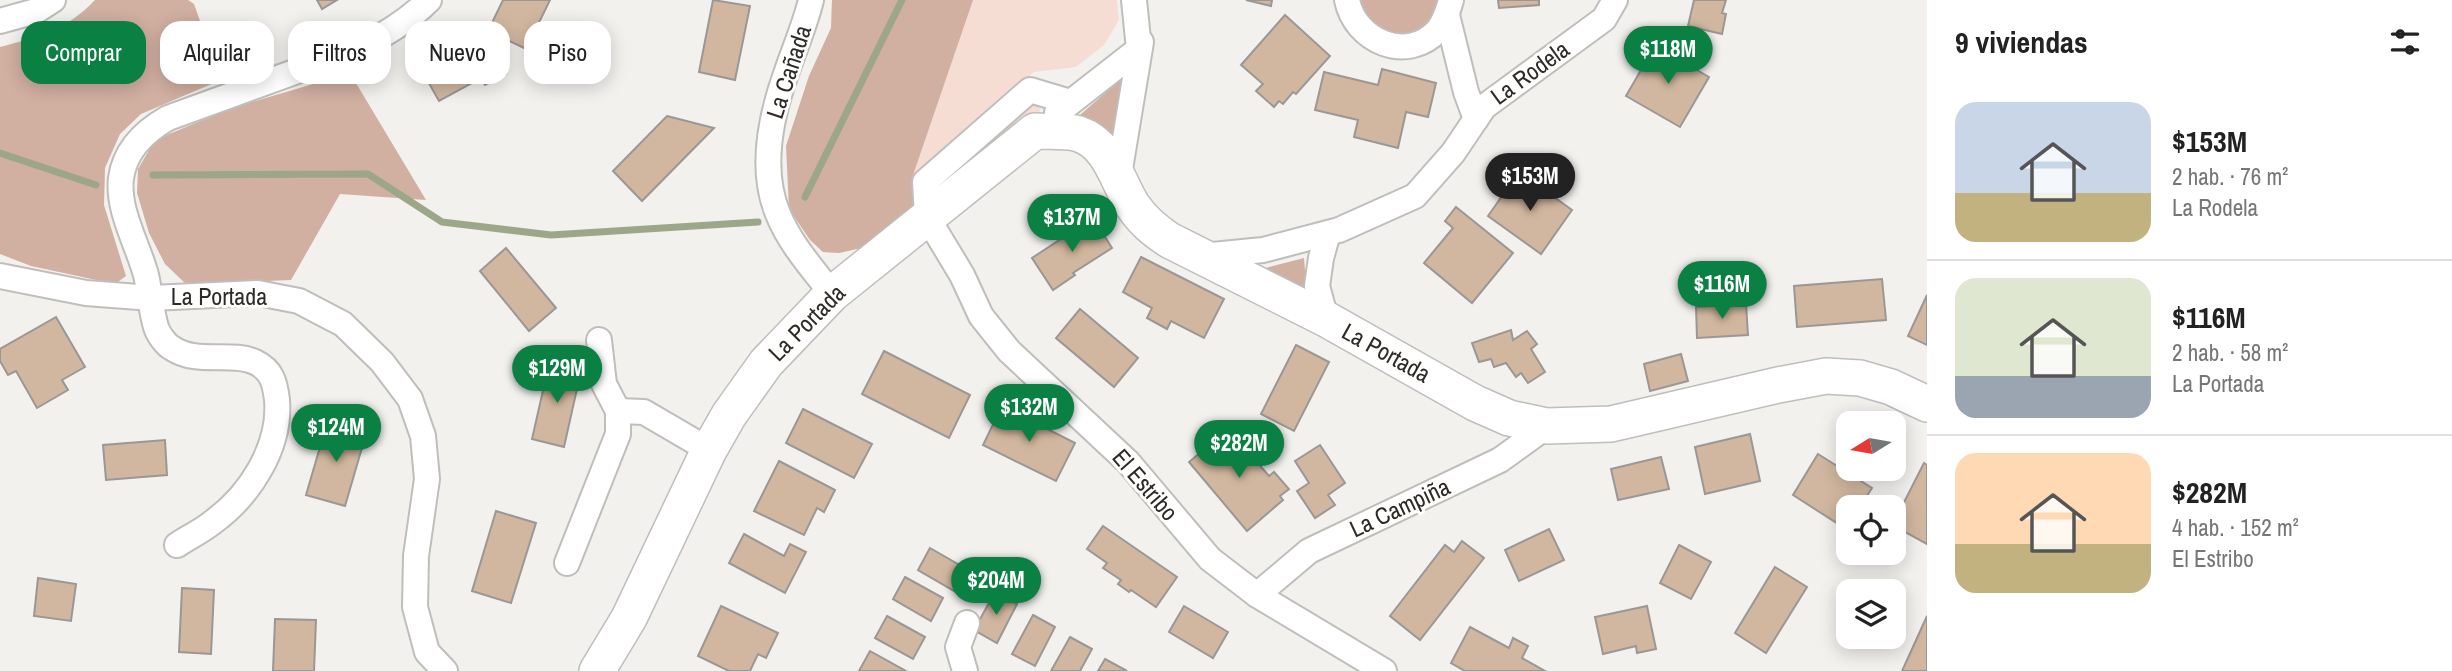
<!DOCTYPE html>
<html lang="es">
<head>
<meta charset="utf-8">
<style>
	:root { --surface:#fff; --page:#f2f2f2; --text:#222; --muted:#767676; --line:#e0e0e0; --accent:#0b8043 }
	body { margin:0; font-family:"Archivo Narrow",sans-serif; background:var(--page); color:var(--text); height:100vh; display:flex; flex-direction:column; font-size:26px; white-space:nowrap }
	* { box-sizing:border-box; margin:0 }
	p { font-size:23px; color:var(--muted) }
	.icon { flex:none; width:38px; height:38px; fill:none; stroke:currentColor; stroke-width:2; stroke-linecap:round; stroke-linejoin:round }
	.map { position:relative; flex:1; overflow:hidden }
	.sheet { display:flex; flex-direction:column; background:var(--surface); width:525px }
	.sheet>* { flex:none }
	.top-card { position:absolute; left:21px; top:21px; width:665px; height:63px; display:flex; gap:14px }
	.needle { width:46px; rotate:259deg }
	.buttons { position:absolute; left:1836px; top:411px; display:grid; gap:14px }
	.buttons a { display:grid; place-items:center; width:70px; height:70px; border-radius:14px; background:var(--surface); box-shadow:0 4px 18px #0003; font-size:35px }
	.price { position:absolute; translate:-50% -60px; padding:0 16px; border-radius:24px; background:var(--accent); color:#fff; font-size:23px; line-height:46px; filter:drop-shadow(0 2px 4px #0008) }
	.price::after { content:''; position:absolute; left:50%; top:42px; width:21px; height:16px; margin-left:-10px; background:inherit; clip-path:polygon(0 0,100% 0,50% 100%) }
	.price.selected { background:#222; color:#fff }
	ul { padding:0; list-style:none }
	li { display:flex; align-items:center; gap:21px; height:175px; padding:0 28px }
	li+li { border-top:2px solid var(--line) }
	li span { display:grid; place-items:center; flex:none; width:196px; height:140px; border-radius:21px; color:#555 }
	li>.icon { margin-inline-start:auto }
	span .icon { width:84px; height:84px; fill:#fffc; stroke-width:1 }
	li b { font-size:30px }
	h2 { display:flex; justify-content:space-between; align-items:center; height:84px; padding:0 28px; font-size:30px }
	.tag { padding:0 24px; border-radius:21px; background:var(--surface); box-shadow:0 4px 18px #0003; font-size:24px; line-height:63px }
	.tag.selected { background:var(--accent); color:#fff }
	main { display:flex; flex:1; min-height:0 }
	.map>svg:first-child { display:block }
	.green { fill:#f5ddd4 }
	.forest { fill:#d1afa1 }
	.lines { fill:none; stroke-linecap:round; stroke-linejoin:round }
	.stream { stroke:#9ca688; stroke-width:7 }
	.building { fill:#d1b79f; stroke:#9a9795; stroke-width:2 }
	.street-casing { stroke:#bfbebb; stroke-width:28 }
	.secondary-casing { stroke:#bfbebb; stroke-width:38 }
	.street { stroke:#fff; stroke-width:24 }
	.secondary { stroke:#fff; stroke-width:35 }
	.labels { text-anchor:middle; stroke-width:6; stroke-linejoin:round; paint-order:stroke }
	.street-label { font-size:24px; fill:#2c2b2a; stroke:#fffefd }
</style>
</head>
<body>
<main>
<div class="map">
<svg width="1927" height="671" viewBox="0 0 1927 671">
	<rect width="100%" height="100%" fill="#f3f1ee"/>
	<g class="green">
		<path d="M832 0H1117L1119 20 1104 45 1076 67 1034 72 912 178 916 203 839 253 823 252 810 240 786 146 809 76 831 28Z"/>
		<path d="M1035 102 1041 110 940 196 934 189Z"/>
	</g>
	<g class="forest">
		<path d="M95 0H188L194 4 221 80 141 114 120 134 105 168 104 205 126 276 115 284 31 266 0 254V47C38 37 67 30 95 0Z"/>
		<path d="M832 0H973L912 178 916 203 866 247 839 253 823 252 810 240 789 209 786 146 809 76 831 28Z"/>
		<path d="M1356 0H1439C1425 39 1408 39 1372 28Z"/>
		<path d="M350 73 426 200 340 194 291 280 186 284 165 264 149 233 137 193 138 169 155 140 229 109Z"/>
		<path d="M1122 78 1114 140 1080 115Z"/>
		<path d="M1304 258 1307 297 1258 270Z"/>
	</g>
	<g class="lines">
		<g class="stream">
			<path d="M0 153 96 185"/>
			<path d="M153 175 368 174 442 222 551 235 758 222"/>
			<path d="M805 197 902 0"/>
		</g>
	</g>
	<g class="building">
		<path d="M317 0H337L322 9Z"/>
		<path d="M503 0H550L526 49 488 31Z"/>
		<path d="M713 0 750 6 735 80 699 72Z"/>
		<path d="M1246 0H1272L1271 6Z"/>
		<path d="M1498 0H1539V5L1499 8Z"/>
		<path d="M1694 0H1726L1722 13 1726 14 1722 34 1688 26Z"/>
		<path d="M1285 15 1330 56 1296 94 1293 92 1283 104 1279 101 1274 107 1256 91 1263 84 1241 65Z"/>
		<path d="M484 34 506 74 485 85 481 78 439 101 421 69Z"/>
		<path d="M1655 46 1709 77 1680 127 1626 96Z"/>
		<path d="M1382 69 1436 83 1428 117 1406 112 1398 148 1354 137 1358 120 1315 110 1324 72 1378 85Z"/>
		<path d="M667 116 714 128 642 201 613 171Z"/>
		<path d="M1519 172 1572 210 1541 254 1488 216Z"/>
		<path d="M1456 207 1513 253 1472 303 1424 263 1453 228 1445 221Z"/>
		<path d="M1093 218 1112 248 1073 273 1075 275 1053 290 1032 258Z"/>
		<path d="M506 248 556 308 529 331 480 271Z"/>
		<path d="M1141 257 1224 299 1204 338 1171 321 1167 329 1147 318 1152 308 1123 292Z"/>
		<path d="M1882 279 1886 320 1797 327 1794 286Z"/>
		<path d="M1927 295V345L1908 336Z"/>
		<path d="M1746 304 1748 335 1697 338 1696 307Z"/>
		<path d="M1080 309 1138 358 1114 387 1056 338Z"/>
		<path d="M56 317 85 367 62 380 68 390 37 408 16 371 8 375 0 361V349Z"/>
		<path d="M1511 330 1513 340 1527 331 1537 344 1531 349 1545 372 1528 383 1521 373 1516 377 1506 363 1494 367 1491 359 1479 362 1472 343Z"/>
		<path d="M1296 345 1329 362 1294 431 1261 414Z"/>
		<path d="M884 351 970 395 949 438 862 394Z"/>
		<path d="M1681 354 1688 381 1650 391 1644 364Z"/>
		<path d="M549 364 581 371 564 447 532 439Z"/>
		<path d="M1002 406 1075 443 1056 481 983 445Z"/>
		<path d="M803 409 872 444 854 478 786 443Z"/>
		<path d="M327 423 366 434 345 506 306 495Z"/>
		<path d="M1228 429 1269 476 1274 472 1289 489 1280 496 1283 500 1247 531 1189 462Z"/>
		<path d="M1750 434 1760 481 1705 494 1695 447Z"/>
		<path d="M165 440 167 475 106 480 103 445Z"/>
		<path d="M1320 445 1345 483 1328 495 1335 505 1315 518 1297 491 1309 483 1295 461Z"/>
		<path d="M1818 454 1872 488 1859 508H1848L1846 529 1793 495Z"/>
		<path d="M1661 457 1669 489 1618 500 1611 469Z"/>
		<path d="M779 461 835 490 824 512 817 508 804 535 754 511Z"/>
		<path d="M1924 463 1927 465V544L1894 526V522Z"/>
		<path d="M496 511 536 523 511 603 472 591Z"/>
		<path d="M1103 526 1177 577 1156 607 1131 590 1129 592 1118 584 1121 580 1103 568 1107 563 1087 549Z"/>
		<path d="M1549 529 1564 560 1519 581 1505 550Z"/>
		<path d="M744 534 784 556 790 544 806 552 785 593 729 563Z"/>
		<path d="M1462 541 1484 558 1420 640 1390 616 1445 545 1454 552Z"/>
		<path d="M1679 545 1711 562 1691 599 1660 583Z"/>
		<path d="M930 548 968 570 956 592 918 570Z"/>
		<path d="M1775 567 1807 587 1766 653 1735 633Z"/>
		<path d="M905 577 943 598 931 621 893 599Z"/>
		<path d="M38 578 76 584 71 621 34 616Z"/>
		<path d="M182 588 214 590 211 654 179 652Z"/>
		<path d="M995 592 1017 604 997 643 974 630Z"/>
		<path d="M721 606 778 633 766 658 758 654 750 671H729L698 656Z"/>
		<path d="M1184 606 1228 632 1213 658 1169 632Z"/>
		<path d="M1647 606 1656 649 1637 653 1636 646 1603 654 1595 617Z"/>
		<path d="M1033 615 1055 627 1035 666 1012 654Z"/>
		<path d="M887 616 925 637 913 659 875 638Z"/>
		<path d="M1927 616V671H1902Z"/>
		<path d="M275 619 316 620 314 671H273Z"/>
		<path d="M1470 627 1509 648 1513 638 1528 646 1522 658 1545 671H1465L1451 663Z"/>
		<path d="M1070 637 1092 649 1080 671H1051Z"/>
		<path d="M870 651 906 671H859Z"/>
		<path d="M1105 659 1127 671H1098Z"/>
	</g>
	<g class="lines">
		<g class="street-casing">
			<g id="street">
				<path d="M811 0C805 25 795 47 787 71 771 115 759 169 778 214 790 244 813 269 832 294"/>
				<path d="M1347 0C1355 41 1407 64 1438 30 1445 21 1448 11 1451 0"/>
				<path d="M1447 15 1466 92 1476 119"/>
				<path d="M0 21 36 11 53 0"/>
				<path d="M1070 102 1030 90 925 182 927 217 962 275 981 316 1009 351 1128 462 1210 559 1257 595 1384 671"/>
				<path d="M1057 113 1139 49 1134 0"/>
				<path d="M1119 175 1141 42"/>
				<path d="M1202 256 1263 250 1339 230 1415 196 1453 153 1484 107 1604 19 1615 0"/>
				<path d="M0 276 86 293 152 298 258 293 299 301 343 324 382 362 410 399 423 436 427 479 416 556 415 607 427 652 445 671"/>
				<path d="M1326 319 1317 286 1321 258 1328 233"/>
				<path d="M618 411 644 412 709 450"/>
				<path d="M177 545C189 537 202 531 213 522 250 495 281 447 277 400 275 383 272 370 255 362 232 351 196 365 172 348 166 345 158 334 156 327 151 311 150 292 146 275 138 245 117 210 121 178 125 150 145 131 168 118L355 50C382 36 407 22 429 0"/>
				<path d="M567 563 618 434V411L604 384 599 340"/>
				<path d="M1257 595 1309 551 1500 460 1547 426"/>
				<path d="M965 671 958 647 967 623"/>
			</g>
		</g>
		<g class="secondary-casing">
			<path id="secondary" d="M597 671 629 618 709 450 729 415 766 363 832 294 1035 131C1048 132 1066 130 1079 134 1111 145 1117 182 1133 206 1143 221 1154 230 1169 240L1326 319 1475 403 1509 418 1547 426 1611 424 1778 385 1826 376 1860 378 1891 387 1927 404"/>
		</g>
		<use href="#street" class="street"/>
		<use href="#secondary" class="secondary"/>
	</g>
	<g class="labels">
		<g class="street-label">
			<text transform="translate(789 72) rotate(-72)" y="8">La Cañada</text>
			<text transform="translate(1530 73) rotate(-36)" y="8">La Rodela</text>
			<text x="219" y="305">La Portada</text>
			<text transform="translate(807 323) rotate(-45)" y="8">La Portada</text>
			<text transform="translate(1386 353) rotate(29)" y="8">La Portada</text>
			<text transform="translate(1145 485) rotate(49)" y="8">El Estribo</text>
			<text transform="translate(1400 508) rotate(-25)" y="8">La Campiña</text>
		</g>
	</g>
</svg>
<div class="buttons">
<a><svg class="needle" viewBox="-14 -14 28 28"><path d="M0-13l5 13h-10z" fill="#e53935"/><path d="M0 13l5-13h-10z" fill="#767676"/></svg></a>
<a><svg class="icon" aria-label="locate" viewBox="0 0 24 24"><circle cx="12" cy="12" r="6"/><path d="M12 2v4M12 18v4M2 12h4M18 12h4"/></svg></a>
<a><svg class="icon" aria-label="layers" viewBox="0 0 24 24"><path d="M12 4l9 5-9 5-9-5zM3 14l9 5 9-5"/></svg></a>
</div>
<b class="price" style="left:1668px;top:86px">$118M</b>
<b class="price selected" style="left:1530px;top:213px">$153M</b>
<b class="price" style="left:1072px;top:254px">$137M</b>
<b class="price" style="left:1722px;top:321px">$116M</b>
<b class="price" style="left:557px;top:405px">$129M</b>
<b class="price" style="left:1029px;top:444px">$132M</b>
<b class="price" style="left:336px;top:464px">$124M</b>
<b class="price" style="left:1239px;top:480px">$282M</b>
<b class="price" style="left:996px;top:617px">$204M</b>
<div class="top-card">
<a class="tag selected">Comprar</a>
<a class="tag">Alquilar</a>
<a class="tag">Filtros</a>
<a class="tag">Nuevo</a>
<a class="tag">Piso</a>
</div>
</div>
<section class="sheet">
<h2>9 viviendas<svg class="icon" aria-label="filters" viewBox="0 0 24 24"><path d="M4 7h16M4 17h16"/><circle cx="9" cy="7" r="2"/><circle cx="15" cy="17" r="2"/></svg></h2>
<ul>
<li><span style="background:linear-gradient(#c9d6e8 65%,#c2b280 0)"><svg class="icon" aria-label="home" viewBox="0 0 24 24"><path d="M3 11l9-7 9 7M6 9v11h12V9"/></svg></span><div><b>$153M</b><p>2 hab. · 76 m²</p><p>La Rodela</p></div></li>
<li><span style="background:linear-gradient(#dfe7d0 70%,#9aa5b1 0)"><svg class="icon" aria-label="home" viewBox="0 0 24 24"><path d="M3 11l9-7 9 7M6 9v11h12V9"/></svg></span><div><b>$116M</b><p>2 hab. · 58 m²</p><p>La Portada</p></div></li>
<li><span style="background:linear-gradient(#ffd9b3 65%,#c2b280 0)"><svg class="icon" aria-label="home" viewBox="0 0 24 24"><path d="M3 11l9-7 9 7M6 9v11h12V9"/></svg></span><div><b>$282M</b><p>4 hab. · 152 m²</p><p>El Estribo</p></div></li>
</ul>
</section>
</main>
</body>
</html>
